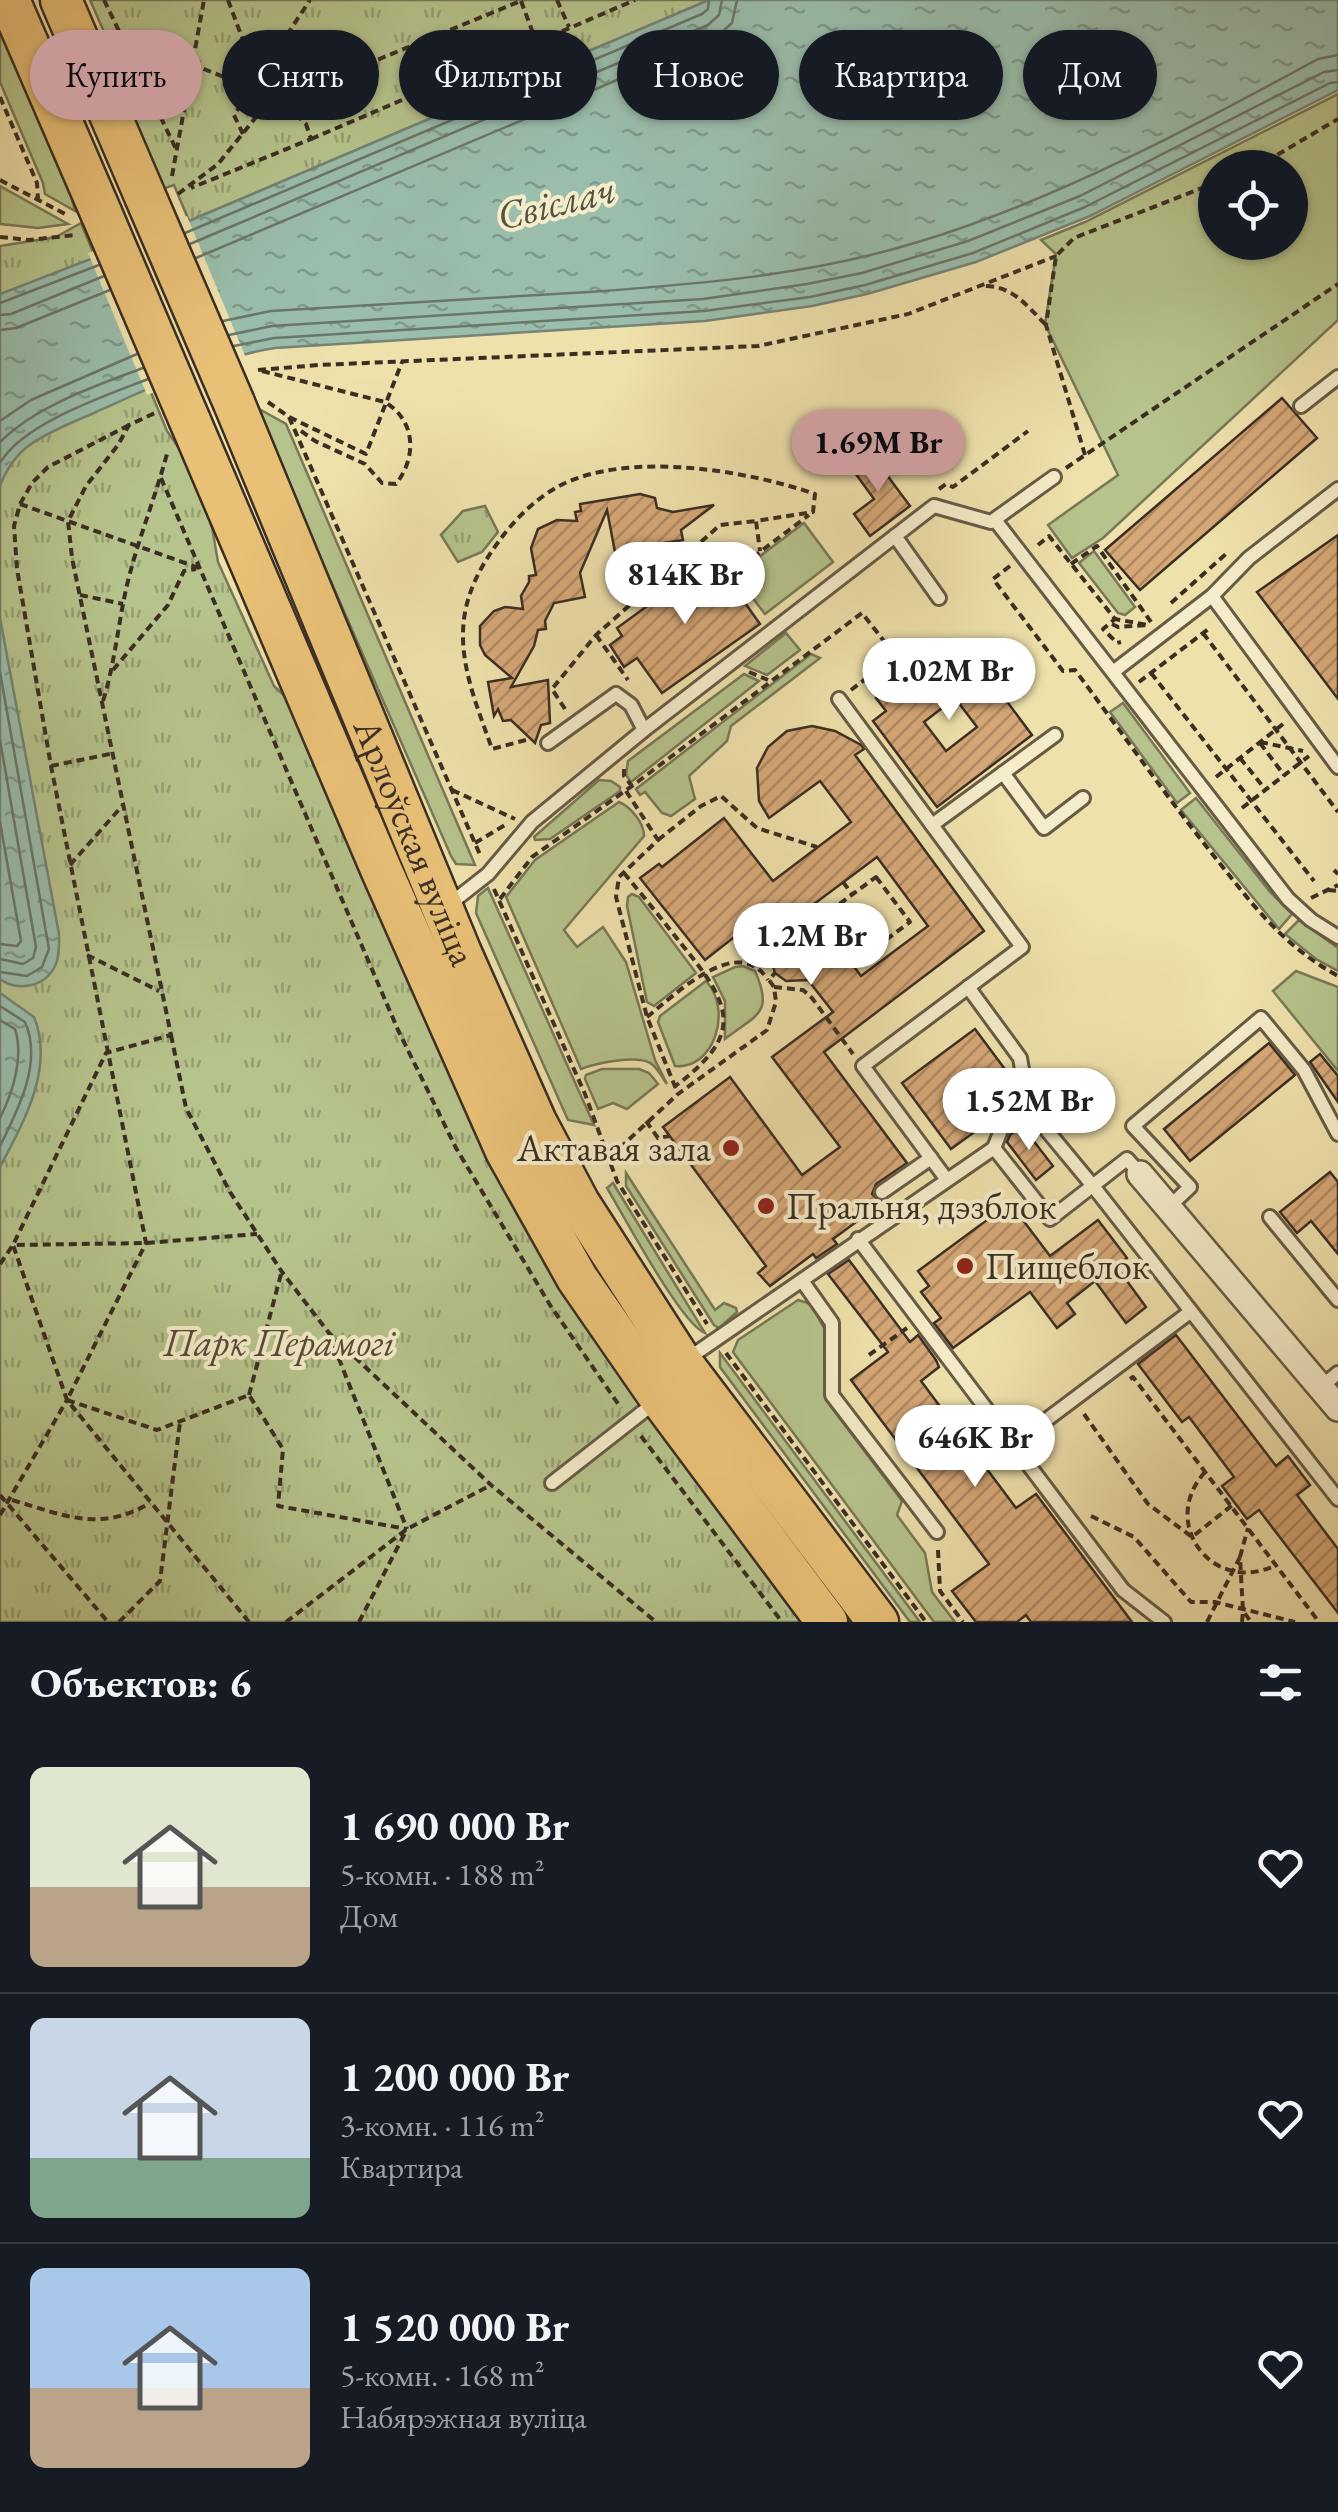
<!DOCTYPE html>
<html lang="ru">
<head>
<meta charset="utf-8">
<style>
	:root { --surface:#171b24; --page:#242831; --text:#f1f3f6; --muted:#9ea1a6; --line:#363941; --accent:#c59692 }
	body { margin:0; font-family:"EB Garamond",serif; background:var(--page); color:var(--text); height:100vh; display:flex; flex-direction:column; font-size:38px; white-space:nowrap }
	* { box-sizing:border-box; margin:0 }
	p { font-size:32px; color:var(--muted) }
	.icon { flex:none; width:55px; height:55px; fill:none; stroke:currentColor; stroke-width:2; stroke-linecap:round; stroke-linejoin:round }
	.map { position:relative; height:1622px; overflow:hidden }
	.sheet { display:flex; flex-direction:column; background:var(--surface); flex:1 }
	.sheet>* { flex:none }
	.banner { position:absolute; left:30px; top:30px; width:1280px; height:90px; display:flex; gap:20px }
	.controls { position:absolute; left:1198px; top:150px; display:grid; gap:20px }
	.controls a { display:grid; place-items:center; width:110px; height:110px; border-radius:50%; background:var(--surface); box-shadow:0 2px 8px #0004; font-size:50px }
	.price { position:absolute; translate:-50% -85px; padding:0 22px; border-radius:35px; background:#fff; color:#222; font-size:32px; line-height:65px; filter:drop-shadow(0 2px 5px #0008) }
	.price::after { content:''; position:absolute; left:50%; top:60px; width:30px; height:22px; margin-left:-15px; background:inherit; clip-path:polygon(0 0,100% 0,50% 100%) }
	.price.on { background:var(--accent); color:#111 }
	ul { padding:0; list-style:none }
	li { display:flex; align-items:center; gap:30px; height:250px; padding:0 30px }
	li+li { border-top:2px solid var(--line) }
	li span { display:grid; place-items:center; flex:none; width:280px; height:200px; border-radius:15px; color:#555 }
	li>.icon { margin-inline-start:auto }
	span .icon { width:120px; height:120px; fill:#fffc; stroke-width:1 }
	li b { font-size:42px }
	h2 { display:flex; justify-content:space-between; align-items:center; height:120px; padding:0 30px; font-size:42px }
	.chip { padding:0 35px; border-radius:45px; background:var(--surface); box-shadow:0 2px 8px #0004; font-size:35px; line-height:90px }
	.chip.on { background:var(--accent); color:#111 }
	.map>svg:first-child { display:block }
	.grass { fill:#b6c38c; stroke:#787858; stroke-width:2.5; fill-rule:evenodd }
	.park { fill:url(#park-tufts); stroke:#787858; stroke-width:2.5 }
	.water { fill:url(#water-ripples); stroke:#748475; stroke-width:2.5 }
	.pier { fill:#efe1ac }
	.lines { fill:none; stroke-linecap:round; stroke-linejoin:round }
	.shore { stroke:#6a7668; stroke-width:2.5 }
	.building { fill:url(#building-hatch); stroke:#3a2e23; stroke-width:2.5; fill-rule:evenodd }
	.lane-casing { stroke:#675b45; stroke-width:18 }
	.street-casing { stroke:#675b45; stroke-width:30 }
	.primary-casing { stroke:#3a2e23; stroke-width:45 }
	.path { stroke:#3a2e23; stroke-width:4; stroke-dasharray:8 5; stroke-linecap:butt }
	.lane { stroke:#f5ecc9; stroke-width:12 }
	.street { stroke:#f5ecc9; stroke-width:25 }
	.primary { stroke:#e8c076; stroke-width:40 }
	.primary-bridge-casing { stroke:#3a2e23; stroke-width:45; stroke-linecap:butt }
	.primary-bridge { stroke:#e8c076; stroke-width:40 }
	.poi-dot { fill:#8f2418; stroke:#f5ecc9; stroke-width:4 }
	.labels { text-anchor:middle; stroke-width:8; stroke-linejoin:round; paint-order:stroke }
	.street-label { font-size:38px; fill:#3a2e23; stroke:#f5ecc9 }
	.poi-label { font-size:38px; fill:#3a2e23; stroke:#f5ecc9; text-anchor:start }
	.park-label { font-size:38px; font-style:italic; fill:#534c38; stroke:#f5ecc9 }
	.water-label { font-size:40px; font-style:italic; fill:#525245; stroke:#f5ecc9 }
</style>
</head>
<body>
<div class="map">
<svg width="1338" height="1622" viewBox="0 0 1338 1622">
	<defs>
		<pattern id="park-tufts" width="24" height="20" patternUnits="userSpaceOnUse" patternTransform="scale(2.5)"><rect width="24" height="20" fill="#b6c38c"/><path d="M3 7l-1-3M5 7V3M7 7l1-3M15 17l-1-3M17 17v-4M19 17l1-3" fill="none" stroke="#959f72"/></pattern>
		<pattern id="water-ripples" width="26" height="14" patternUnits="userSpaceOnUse" patternTransform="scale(2.5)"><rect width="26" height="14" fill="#9abdac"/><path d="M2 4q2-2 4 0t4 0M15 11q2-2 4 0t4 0" fill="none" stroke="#7f9a8c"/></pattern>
		<pattern id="building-hatch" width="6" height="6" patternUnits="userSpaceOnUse" patternTransform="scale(2.5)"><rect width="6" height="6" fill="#d6a878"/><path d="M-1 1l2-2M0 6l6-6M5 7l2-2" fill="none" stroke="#af8962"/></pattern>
	</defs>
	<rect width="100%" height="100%" fill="#efe1ac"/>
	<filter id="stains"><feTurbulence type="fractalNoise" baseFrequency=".002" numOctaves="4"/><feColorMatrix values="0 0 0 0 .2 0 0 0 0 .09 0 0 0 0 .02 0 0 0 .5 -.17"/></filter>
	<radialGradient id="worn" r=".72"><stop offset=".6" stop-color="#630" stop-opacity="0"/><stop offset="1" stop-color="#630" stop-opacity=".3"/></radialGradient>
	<g class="grass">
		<path d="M0 29 68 185 75 211 45 194 43 183 0 82Z"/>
		<path d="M1338 94V320L1103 538 1072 558 1048 525 1118 475 1045 324 1056 254 1041 240 1085 222ZM1215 168H1290V242H1215Z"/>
		<path d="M0 186 68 224 38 228 0 224Z"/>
		<path d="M261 410 286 424 475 865 456 864 451 856 262 424Z"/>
		<path d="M804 523 833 562 765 614 735 575Z"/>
		<path d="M1094 551 1135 607 1125 615 1118 613 1079 563Z"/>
		<path d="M786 633 800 650 767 675 745 666Z"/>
		<path d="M811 654 820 658 731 726 727 741 689 776 695 799 671 816 662 813 645 792 640 795 636 789Z"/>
		<path d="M744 674 759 681 631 782 626 775 628 761Z"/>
		<path d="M1123 703 1190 793 1177 803 1110 712Z"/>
		<path d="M599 780 611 781 620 787V791L550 839 535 840 534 837Z"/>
		<path d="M1196 798 1270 892 1292 914 1279 929 1181 810Z"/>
		<path d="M619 802C631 807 644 823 644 836L564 930 577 947 603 927 626 962 655 1060 667 1084C662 1078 657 1066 650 1063 636 1055 596 1063 581 1069L506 897 535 860Z"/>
		<path d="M488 888 594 1125 568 1120 476 913 478 896Z"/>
		<path d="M632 894 639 897 696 973 654 1006 647 1002 627 906 628 897Z"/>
		<path d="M1299 920 1338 948V971L1316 959 1285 934Z"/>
		<path d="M735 967 743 966 755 971C774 1014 757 1014 725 1039V1001L713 977Z"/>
		<path d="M1296 971 1338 987V1071L1273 991Z"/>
		<path d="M706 981C733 1010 714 1070 675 1066L658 1022 660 1016Z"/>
		<path d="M639 1069 649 1073 658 1084 627 1109 613 1103 598 1109 585 1079 586 1075 602 1069Z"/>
		<path d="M626 1173 715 1310 724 1303 736 1308 737 1312 719 1328 714 1325 626 1186Z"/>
		<path d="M613 1183 705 1333C681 1324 624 1216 607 1188Z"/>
		<path d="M798 1300 811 1304 826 1332V1400L902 1501 897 1515 925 1553 932 1592 955 1622H934L733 1352 738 1340Z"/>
		<path d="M720 1353 920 1622H910L720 1367Z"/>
	</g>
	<g class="park">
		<path d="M90 0H709L189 221 174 185 165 188 155 176 126 110 122 73Z"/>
		<path d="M81 223 167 431 191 466 212 527 218 562 274 686 302 712 464 1086 806 1622H0V246L56 237Z"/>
		<path d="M485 506 498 532 482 552 458 562 441 535 463 511Z"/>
	</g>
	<g class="water">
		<path d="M709 0H1338V90L1090 216 976 262 867 294 812 306 705 321 275 348C212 358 151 387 94 413 73 422 50 431 31 444 17 454 6 470 0 486V294L189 221Z"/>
		<path d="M0 618 59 934C59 944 60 956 55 966 45 987 18 992 0 979Z"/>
		<path d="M0 993 34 1017C55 1068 23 1123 0 1167Z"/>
	</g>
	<path class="pier" d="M187 216 246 358 147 395 88 253Z"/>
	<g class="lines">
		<g class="shore">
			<path d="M185 233 702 14 708 9 709 0"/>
			<path d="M190 244 708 25 719 15 722 0"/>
			<path d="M196 258 714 39 732 23 737 0"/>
			<path d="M0 303 99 265"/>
			<path d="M0 315 11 314 104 276"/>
			<path d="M223 321 271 311C377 305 483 299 589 292 700 284 811 275 918 242 1054 201 1193 127 1318 59L1338 55"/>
			<path d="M0 330 16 328 110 290"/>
			<path d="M229 335 272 326 703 299 807 284 862 273 968 241 1080 196 1324 72 1338 70"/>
			<path d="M234 346 274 338 704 311 810 297 865 285 973 253 1085 207 1330 83 1338 82"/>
			<path d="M0 421 31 400 137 354"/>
			<path d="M0 442C36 406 95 386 143 368"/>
			<path d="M0 463C23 423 105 396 148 379"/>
			<path d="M0 672 49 949 42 967 27 976 0 972"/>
			<path d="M0 740 36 947 33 958 23 964 0 959"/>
			<path d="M0 822 21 941 17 946 0 944"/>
			<path d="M0 1006 25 1022C43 1062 18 1110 0 1146"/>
			<path d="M0 1020 15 1029C24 1057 13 1092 0 1118"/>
		</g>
	</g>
	<g class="building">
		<path d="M1282 398 1317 438 1140 590 1105 550Z"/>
		<path d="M869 451 910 506 870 536 854 514 874 499 850 466Z"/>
		<path d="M640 494 655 498 657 508 673 512 714 505 681 530 683 540 664 543 648 556 646 547 615 552 607 510 580 573 585 597 554 603 545 621 546 629 538 630 534 646 511 687 548 680 550 723 541 725 535 743 511 720 503 721 498 709 494 716 488 682 512 678 485 655 480 645V626L494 611 505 607 523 609 521 596 529 582V576L536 575 531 548 538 529 557 520 577 521 575 512 581 511 580 504Z"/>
		<path d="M1338 535V699L1257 592Z"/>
		<path d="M713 558 760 624 662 693 637 658 624 667 610 645 622 636 617 628Z"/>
		<path d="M945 646 957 661 970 652 1032 735 937 807 873 721 886 711 876 698ZM955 698 977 727 946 751 924 722Z"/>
		<path d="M812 726 835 731 861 745 864 749 855 755 984 931 824 1052 907 1163 876 1184 872 1194 882 1203 833 1239 837 1244 816 1258 813 1254 770 1286 758 1273 766 1266 663 1127 730 1077 802 1175 840 1147 772 1057 833 1012 808 980 786 981 775 973 771 959 781 941 761 916 705 960 640 878 659 864 662 867 724 818 773 881 851 822 820 781 769 818 759 801 757 768 768 747 787 731ZM877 857 928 926 861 976 810 907Z"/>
		<path d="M975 1029 1010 1076 963 1112 977 1130 951 1149 902 1083Z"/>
		<path d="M1269 1043 1295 1075 1190 1161 1164 1129Z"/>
		<path d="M1320 1054 1338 1076V1102L1310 1062Z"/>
		<path d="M1022 1126 1053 1166 1036 1180 1007 1142 1010 1135Z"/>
		<path d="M1330 1172 1338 1182V1254L1311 1221 1297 1233 1280 1212Z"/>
		<path d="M1010 1203 1050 1256 1098 1220 1127 1258 1116 1266 1146 1307 1126 1323 1095 1281 1067 1303 1075 1314 1057 1328 1030 1292 953 1348 934 1323 941 1318 921 1292 929 1286 918 1271Z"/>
		<path d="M849 1260 910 1342 918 1335 936 1360 939 1367 921 1381 1016 1508 1036 1494 1132 1622H1031L1026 1615 1017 1622H976L952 1591 989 1564 851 1380 888 1352 828 1274Z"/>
		<path d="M1176 1335 1276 1466 1288 1456 1310 1485 1297 1495 1338 1549V1613L1259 1510 1247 1519 1222 1486 1234 1477 1189 1417 1182 1422 1138 1364Z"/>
	</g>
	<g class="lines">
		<g class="lane-casing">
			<g id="lane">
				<path d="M1301 406 1338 377"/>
				<path d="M995 520 1288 899 1311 920 1338 937"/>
				<path d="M895 536 939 598"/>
				<path d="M1212 596 1338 767"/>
				<path d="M1113 672 1212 596 1249 558 1338 489"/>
				<path d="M839 699 1022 947 863 1066 947 1180"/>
				<path d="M548 743 616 694 631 705 644 730"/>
				<path d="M1003 773 1044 828 1083 798"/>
				<path d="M932 825 1055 735"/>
				<path d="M446 907 488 874 532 822 644 730 934 506 991 522 1054 477"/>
				<path d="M1016 1093 1093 1186 1338 1499"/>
				<path d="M994 1148 1050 1219 1127 1159 1140 1174"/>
				<path d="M882 1192 931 1158"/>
				<path d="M1168 1208 1190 1187 1133 1126 1261 1018 1304 1070 1338 1134"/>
				<path d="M1270 1217 1338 1300"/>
				<path d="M858 1239 1123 1590 1164 1622"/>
				<path d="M803 1282 832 1323V1395L937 1532"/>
				<path d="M686 1360 994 1148 1023 1075 1020 1058 968 987"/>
				<path d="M1321 1387 1338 1373"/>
				<path d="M1013 1445 1190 1312"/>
				<path d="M552 1483 658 1400"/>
			</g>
		</g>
		<g class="street-casing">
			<path id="street" d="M1140 1174 1338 1408"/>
		</g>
		<g class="primary-casing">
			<g id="primary">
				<path d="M9 0 102 215"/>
				<path d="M61 0 145 196"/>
				<path id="s1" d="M234 403 461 953 536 1122 579 1203 682 1363 878 1622"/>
				<path d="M190 421 381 869 506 1151 577 1278 660 1398 827 1622"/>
			</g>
		</g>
		<g class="path">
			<path d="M104 0 176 149"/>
			<path d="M228 0 256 75"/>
			<path d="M557 0 569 27"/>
			<path d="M521 1 536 41"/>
			<path d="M119 35 279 99 306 124 311 139 191 188"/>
			<path d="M0 97 37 183 38 200"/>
			<path d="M243 134 234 115 310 0"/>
			<path d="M311 139 635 0"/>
			<path d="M1255 168 1338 119"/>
			<path d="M172 176 204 0"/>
			<path d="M0 180 67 215"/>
			<path d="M178 194 218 164 265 106 523 0"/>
			<path d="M0 237 29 240 75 235"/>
			<path d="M986 286C1014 287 1027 306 1046 325"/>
			<path d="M258 370 319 365 758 346 908 314 1056 256"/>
			<path d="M262 371 385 402C416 421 417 457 396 484L382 483 365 464 315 441 297 428"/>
			<path d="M268 402 289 417 366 454 402 362"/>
			<path d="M289 417 481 857"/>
			<path d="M129 425 48 467 32 483 20 504 14 526 17 569 51 766 146 1243 67 1400 157 1430 249 1395 283 1449 278 1506 407 1529"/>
			<path d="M1085 455 1046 325 1056 256 1074 238 1215 183"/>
			<path d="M1066 468 1338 284"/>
			<path d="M161 478 398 1030 456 1148 550 1305 621 1408"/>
			<path d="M939 489 946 484 953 487 1028 431"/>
			<path d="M20 504 199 568"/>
			<path d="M1038 545 1049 536 1115 619 1103 629 1117 643 1121 642"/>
			<path d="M1071 564 1097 546 1151 622"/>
			<path d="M1010 566 993 579 1063 671 1075 670C1123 734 1168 799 1218 861 1255 908 1284 946 1338 976"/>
			<path d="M732 573 809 515"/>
			<path d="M80 595 123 604"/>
			<path d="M1171 603 1227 553"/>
			<path d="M1112 624 1118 627 1148 625 1115 619"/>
			<path d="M1203 633 1338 812"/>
			<path d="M596 635 628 680"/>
			<path d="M113 670 168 605 184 571 196 569"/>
			<path d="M749 672 768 680"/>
			<path d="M1151 673 1314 881"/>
			<path d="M1139 682 1211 627"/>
			<path d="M851 690 895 657"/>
			<path d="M103 701C115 663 118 624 127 585 138 539 156 496 168 450"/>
			<path d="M565 709 552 689 596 635 720 525 756 521"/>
			<path d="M526 740 492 749C480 714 464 677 463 639 462 601 477 571 499 541 515 519 536 498 561 485 629 451 746 470 815 494L813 512 756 521 760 551"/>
			<path d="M1260 742 1303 751"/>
			<path d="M1260 743 1284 775"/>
			<path d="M1240 758 1265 789"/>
			<path d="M51 766 110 754"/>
			<path d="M624 769V776L632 786"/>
			<path d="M1216 777 1283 724"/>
			<path d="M452 790 515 819"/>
			<path d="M626 791 658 840 619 877 616 897 647 1017 678 1094"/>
			<path d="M1242 808 1309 756"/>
			<path d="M658 840 701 806 721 796 757 828 817 847"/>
			<path d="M475 843 505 825"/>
			<path d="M70 865 123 805"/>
			<path d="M1334 870 1338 874"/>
			<path d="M624 873C644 897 664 922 683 946 733 1007 744 1035 674 1087"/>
			<path d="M876 877 910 922 864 956 830 911Z"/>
			<path d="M843 882 852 894"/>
			<path d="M494 889 585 1094 617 1181 707 1324"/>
			<path d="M1328 890 1338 891"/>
			<path d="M1311 898 1338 885"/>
			<path d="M500 899 532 857 632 786 862 613 909 673"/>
			<path d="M87 955 159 991"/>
			<path d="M774 987 803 990 812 998 853 1054"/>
			<path d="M647 1017C675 995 738 932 768 980"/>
			<path d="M171 1035 186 1108 230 1192 282 1272 329 1333 491 1485 656 1622"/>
			<path d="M646 1121 658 1138 670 1136"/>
			<path d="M610 1157 678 1094 767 1030 776 1002 774 987 769 980 775 973"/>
			<path d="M0 1264 13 1245 106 1053 171 1035 72 558 68 521 86 486 118 445 129 425 155 413"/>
			<path d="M329 1334 407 1529"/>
			<path d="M726 1353 926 1622"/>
			<path d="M869 1355 907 1328"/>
			<path d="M1130 1379 1133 1377 1319 1622"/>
			<path d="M249 1395 281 1274"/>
			<path d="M1084 1414 1148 1504 1192 1537 1235 1503"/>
			<path d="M641 1436 782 1622"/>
			<path d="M1205 1472C1158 1524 1214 1596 1276 1565"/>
			<path d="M0 1495 108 1622"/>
			<path d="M12 1500C64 1515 99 1533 150 1503"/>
			<path d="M0 1515 67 1400"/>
			<path d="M1091 1516 1134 1537 1191 1602H1215L1295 1622"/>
			<path d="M938 1550 940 1591 963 1622"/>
			<path d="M1240 1557 1248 1528"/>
			<path d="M119 1622 160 1581 180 1422"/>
			<path d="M249 1622 67 1400 13 1245 146 1243 257 1234"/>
			<path d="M286 1622 407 1529 489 1486"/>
			<path d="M359 1622 405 1533"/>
			<path d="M1207 1622 1240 1557 1243 1611 1251 1622"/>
			<path d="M1242 1622 1243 1611"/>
		</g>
		<use href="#lane" class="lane"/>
		<use href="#street" class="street"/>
		<use href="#primary" class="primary"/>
		<g class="primary-bridge-casing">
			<g id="primary-bridge">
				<path d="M145 196 234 403"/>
				<path d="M102 215 190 421"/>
			</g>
		</g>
		<use href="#primary-bridge" class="primary-bridge"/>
	</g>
	<g class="poi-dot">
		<circle cx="731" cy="1148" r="10"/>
		<circle cx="766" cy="1206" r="10"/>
		<circle cx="965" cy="1266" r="10"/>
	</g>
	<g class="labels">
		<g class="street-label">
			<text dy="13" stroke="none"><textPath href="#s1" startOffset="475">Арлоўская вуліца</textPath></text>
		</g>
		<g class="poi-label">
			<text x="711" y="1161" text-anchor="end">Актавая зала</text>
			<text x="786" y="1219">Пральня, дэзблок</text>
			<text x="985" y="1279">Пищеблок</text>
		</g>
		<g class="park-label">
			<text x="279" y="1355">Парк Перамогі</text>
		</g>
		<g class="water-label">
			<text transform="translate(556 202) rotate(-14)" y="14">Свіслач</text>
		</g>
	</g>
	<rect width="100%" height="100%" filter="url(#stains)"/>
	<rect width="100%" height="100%" fill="url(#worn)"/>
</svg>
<div class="controls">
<a><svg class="icon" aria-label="locate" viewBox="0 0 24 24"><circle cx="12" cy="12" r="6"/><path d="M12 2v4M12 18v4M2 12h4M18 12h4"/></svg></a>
</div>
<b class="price on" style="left:878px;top:495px">1.69M Br</b>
<b class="price" style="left:685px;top:627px">814K Br</b>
<b class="price" style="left:949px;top:723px">1.02M Br</b>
<b class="price" style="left:811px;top:988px">1.2M Br</b>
<b class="price" style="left:1029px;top:1153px">1.52M Br</b>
<b class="price" style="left:975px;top:1490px">646K Br</b>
<div class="banner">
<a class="chip on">Купить</a>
<a class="chip">Снять</a>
<a class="chip">Фильтры</a>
<a class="chip">Новое</a>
<a class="chip">Квартира</a>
<a class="chip">Дом</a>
</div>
</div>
<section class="sheet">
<h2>Объектов: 6<svg class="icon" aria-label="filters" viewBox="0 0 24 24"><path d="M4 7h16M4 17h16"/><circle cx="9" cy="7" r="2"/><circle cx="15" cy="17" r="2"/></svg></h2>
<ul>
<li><span style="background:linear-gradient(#dfe7d0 60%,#b9a48a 0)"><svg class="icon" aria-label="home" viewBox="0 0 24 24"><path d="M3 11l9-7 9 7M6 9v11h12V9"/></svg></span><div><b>1 690 000 Br</b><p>5-комн. · 188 m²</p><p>Дом</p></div><svg class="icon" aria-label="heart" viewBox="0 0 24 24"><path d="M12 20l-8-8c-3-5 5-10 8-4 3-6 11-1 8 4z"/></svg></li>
<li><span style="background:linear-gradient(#c9d6e8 70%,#7fa58c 0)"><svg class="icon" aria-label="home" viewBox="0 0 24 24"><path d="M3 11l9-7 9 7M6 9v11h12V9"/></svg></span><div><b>1 200 000 Br</b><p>3-комн. · 116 m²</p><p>Квартира</p></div><svg class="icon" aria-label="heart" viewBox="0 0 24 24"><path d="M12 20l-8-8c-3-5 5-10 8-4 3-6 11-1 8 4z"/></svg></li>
<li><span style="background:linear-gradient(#a9c7e8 60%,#b9a48a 0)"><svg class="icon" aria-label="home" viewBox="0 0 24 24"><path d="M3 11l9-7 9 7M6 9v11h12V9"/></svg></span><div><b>1 520 000 Br</b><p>5-комн. · 168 m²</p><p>Набярэжная вуліца</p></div><svg class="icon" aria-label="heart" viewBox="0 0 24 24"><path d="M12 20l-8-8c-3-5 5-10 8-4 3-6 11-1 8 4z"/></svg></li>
</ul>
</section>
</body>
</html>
